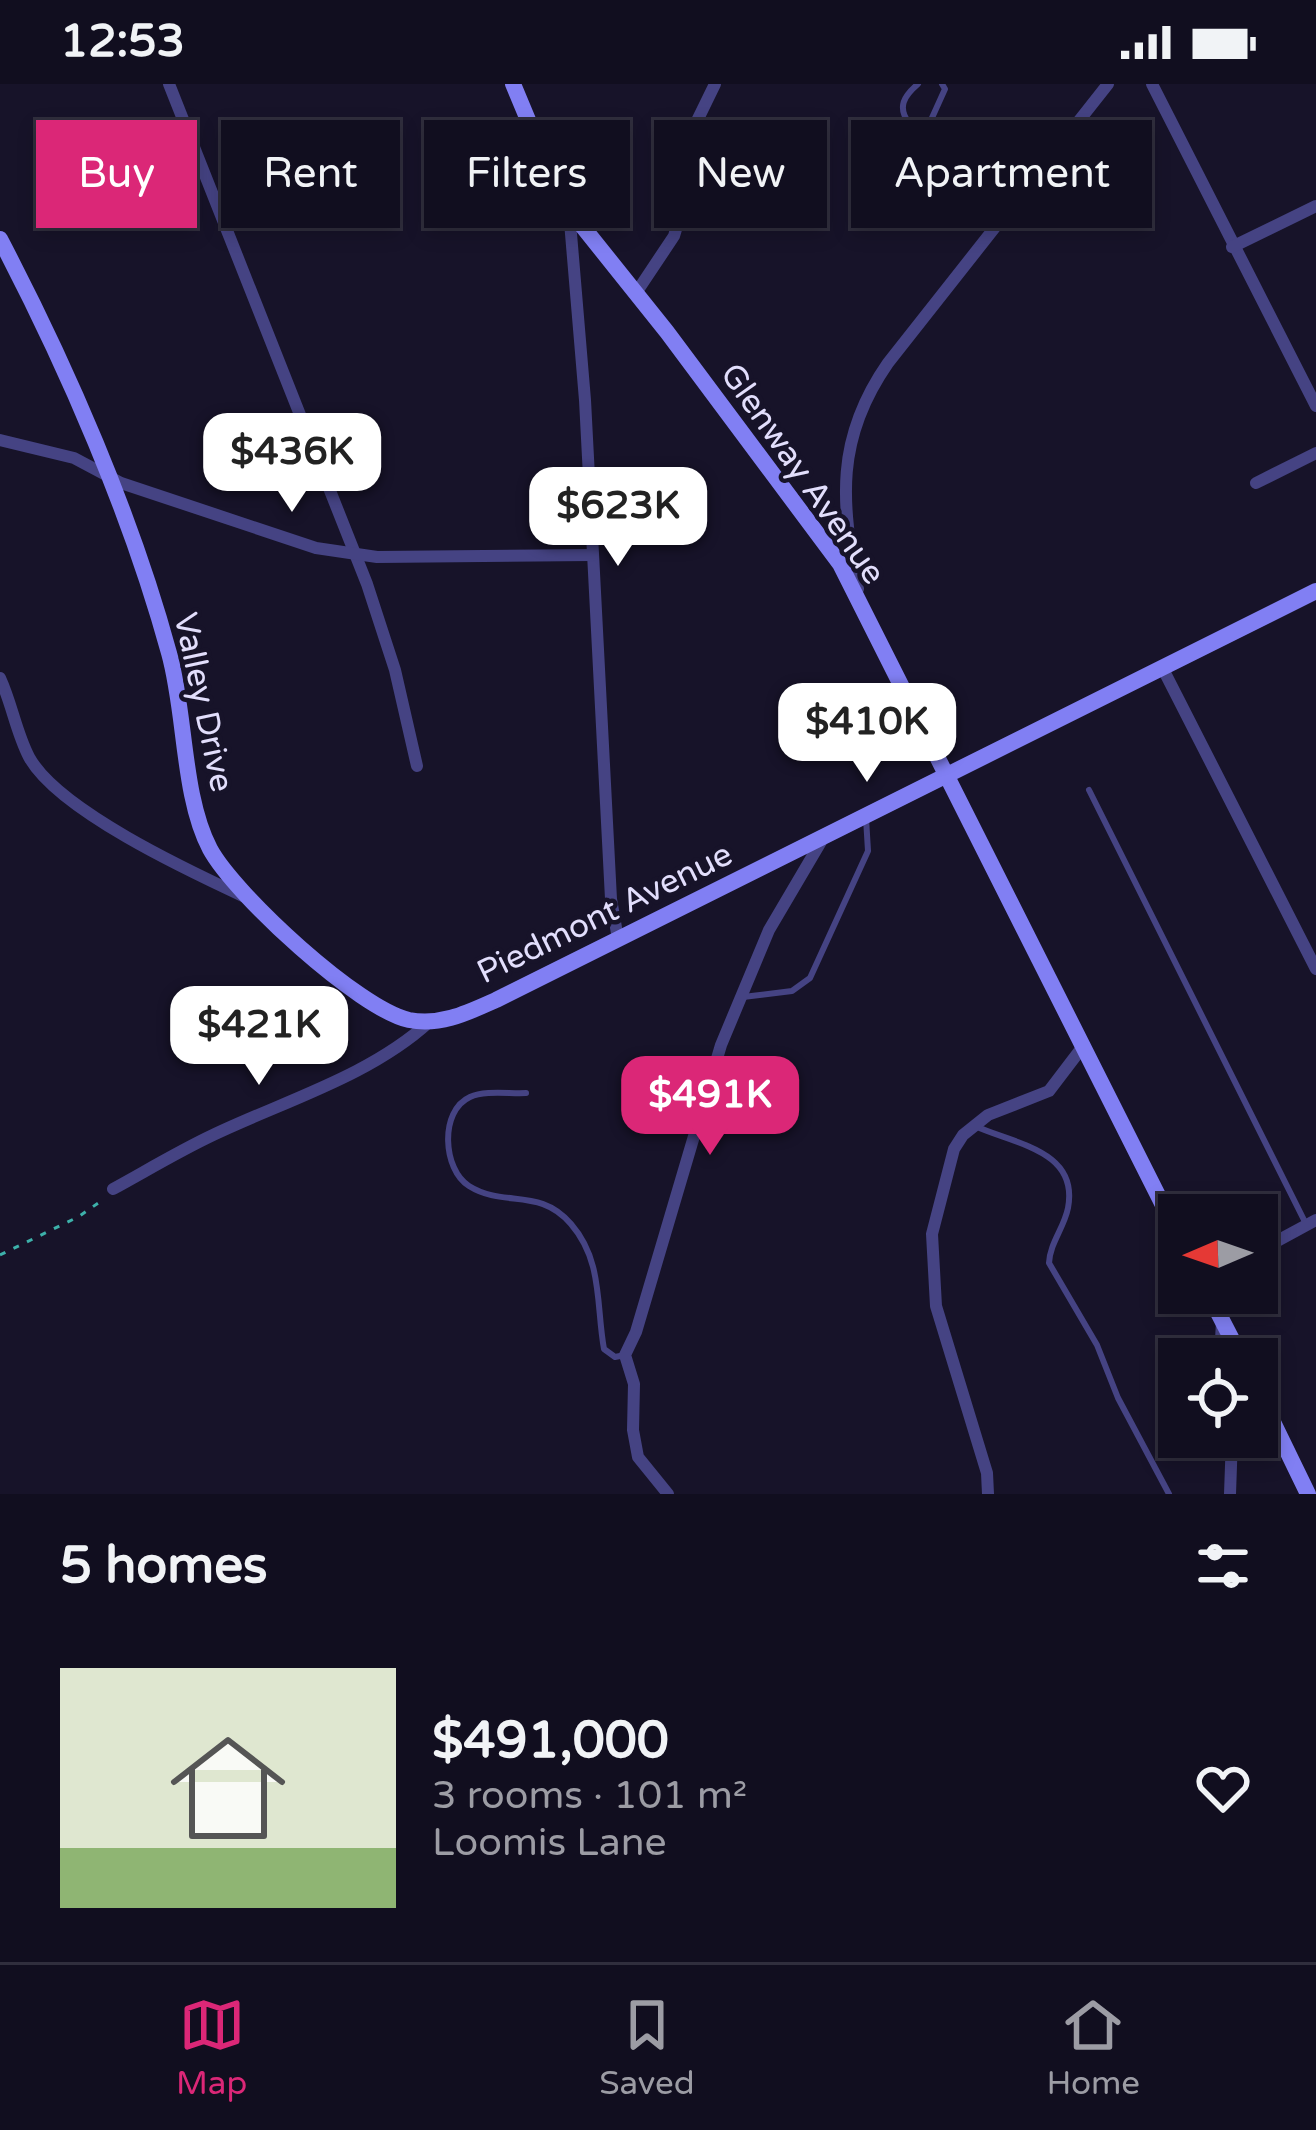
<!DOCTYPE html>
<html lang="en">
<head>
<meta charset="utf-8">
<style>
	:root { --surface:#110e1f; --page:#1a1728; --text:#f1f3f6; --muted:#9c9ca4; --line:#302e3d; --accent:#db2777 }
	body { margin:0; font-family:"Varela Round",sans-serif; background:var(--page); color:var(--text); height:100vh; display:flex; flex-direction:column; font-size:45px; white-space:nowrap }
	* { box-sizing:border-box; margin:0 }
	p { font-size:39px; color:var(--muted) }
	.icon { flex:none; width:66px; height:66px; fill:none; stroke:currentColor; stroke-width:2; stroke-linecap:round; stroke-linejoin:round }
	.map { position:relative; height:1410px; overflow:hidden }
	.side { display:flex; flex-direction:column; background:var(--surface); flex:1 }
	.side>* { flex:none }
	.hud { position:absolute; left:36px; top:36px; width:1245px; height:108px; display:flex; gap:24px }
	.needle { width:78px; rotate:268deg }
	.controls { position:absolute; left:1158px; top:1110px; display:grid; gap:24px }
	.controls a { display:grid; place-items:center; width:120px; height:120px; border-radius:0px; background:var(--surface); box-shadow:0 6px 18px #0003,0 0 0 3px var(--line); font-size:60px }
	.price { position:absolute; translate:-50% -102px; padding:0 27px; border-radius:24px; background:#fff; color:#222; font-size:39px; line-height:78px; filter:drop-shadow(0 3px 6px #0008) }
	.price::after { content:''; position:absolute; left:50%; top:72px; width:36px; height:27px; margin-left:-18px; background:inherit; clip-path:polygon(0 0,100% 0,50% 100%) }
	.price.active { background:var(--accent); color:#fff }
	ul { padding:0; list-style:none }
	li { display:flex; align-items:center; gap:36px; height:300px; padding:0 60px }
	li+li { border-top:3px solid var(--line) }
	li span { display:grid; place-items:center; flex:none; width:336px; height:240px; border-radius:0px; color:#555 }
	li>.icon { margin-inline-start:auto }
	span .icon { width:144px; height:144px; fill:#fffc; stroke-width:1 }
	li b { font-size:51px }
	h2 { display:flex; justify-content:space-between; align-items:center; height:144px; padding:0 60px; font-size:51px }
	.pill { padding:0 42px; border-radius:0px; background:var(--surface); box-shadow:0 6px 18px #0003,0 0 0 3px var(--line); font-size:42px; line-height:108px }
	.pill.active { background:var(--accent); color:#fff }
	.status { display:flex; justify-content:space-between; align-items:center; height:84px; padding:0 60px; background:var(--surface); direction:ltr }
	.status svg { height:33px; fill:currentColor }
	.menu { display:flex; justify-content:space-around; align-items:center; height:168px; border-top:3px solid var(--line); background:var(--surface); font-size:33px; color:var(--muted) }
	.menu a { display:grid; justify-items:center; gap:6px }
	.menu .active { color:var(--accent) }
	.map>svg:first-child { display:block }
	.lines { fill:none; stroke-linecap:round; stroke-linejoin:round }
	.path { stroke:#3db1aa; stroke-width:3; stroke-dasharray:6 9; stroke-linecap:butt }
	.lane { stroke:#454383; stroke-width:6 }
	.street { stroke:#454383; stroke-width:12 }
	.secondary { stroke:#817ff3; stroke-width:16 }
	.labels { text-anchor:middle; stroke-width:9; stroke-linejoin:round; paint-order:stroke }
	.street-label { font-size:33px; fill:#e2defc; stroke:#171329 }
</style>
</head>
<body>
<div class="status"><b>12:53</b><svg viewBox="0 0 49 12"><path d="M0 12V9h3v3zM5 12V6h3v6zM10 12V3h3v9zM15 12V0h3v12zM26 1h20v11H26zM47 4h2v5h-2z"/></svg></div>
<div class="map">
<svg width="1316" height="1410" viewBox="0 0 1316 1410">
	<rect width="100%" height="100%" fill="#171329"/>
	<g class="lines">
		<path class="path" d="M0 1171 78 1133 104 1115"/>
		<g class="lane">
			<path d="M918 0C904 12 897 23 909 39L918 41 931 36 945 5 942 0"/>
			<path d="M1089 706 1305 1138"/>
			<path d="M743 913 792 907 810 894 868 767 866 734"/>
			<path d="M526 1009C510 1010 485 1006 470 1013 439 1027 443 1086 469 1102 504 1124 540 1103 571 1140 603 1177 596 1221 604 1265L615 1273 625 1271"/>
			<path d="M975 1042C1014 1060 1079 1066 1068 1124 1064 1144 1050 1159 1049 1179L1097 1261 1118 1314 1169 1410"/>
		</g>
		<g class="street">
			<path d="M169 0 367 500 395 586 417 682"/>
			<path d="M1152 0 1316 322"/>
			<path d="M569 126 585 316 611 815 618 855"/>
			<path d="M1232 163 1316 122"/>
			<path d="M636 209 674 152 685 115 695 41 715 0"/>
			<path d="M0 356 74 374 121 399 316 464 377 473 593 471"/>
			<path d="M1256 399 1316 369"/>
			<path d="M858 505C841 418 835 355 888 279L1108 0"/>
			<path d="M1162 583 1316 885"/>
			<path d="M0 594C12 620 16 648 29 673 58 726 189 787 245 813"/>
			<path d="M113 1105C146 1087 179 1067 213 1051 284 1017 370 992 429 938"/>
			<path d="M1257 1168 1316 1136"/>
			<path d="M1220 1275 1222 1237"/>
			<path d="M668 1410 638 1373 633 1346 634 1300 625 1271 636 1248 721 961 769 846 822 756"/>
			<path d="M988 1410 987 1389 936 1222 932 1150 954 1065 963 1051 988 1031 1049 1007 1084 961"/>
			<path d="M1230 1410 1232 1353"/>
		</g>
		<g class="secondary">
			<path d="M513 0 551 91 583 143 667 248 840 480 1179 1153"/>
			<path d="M0 155C67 283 131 430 169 569 186 629 182 712 210 765 235 811 359 925 409 936 441 942 467 929 496 916L1316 507"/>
			<path d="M1208 1209 1242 1275"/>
			<path d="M1257 1305 1308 1410"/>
		</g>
	</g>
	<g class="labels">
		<g class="street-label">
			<text transform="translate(804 389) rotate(55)" y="12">Glenway Avenue</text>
			<text transform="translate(205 618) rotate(78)" y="12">Valley Drive</text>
			<text transform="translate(604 828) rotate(-26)" y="12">Piedmont Avenue</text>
		</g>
	</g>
</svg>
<div class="controls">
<a><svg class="needle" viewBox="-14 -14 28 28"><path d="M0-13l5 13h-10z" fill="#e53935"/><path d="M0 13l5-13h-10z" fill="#9c9ca4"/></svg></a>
<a><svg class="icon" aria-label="locate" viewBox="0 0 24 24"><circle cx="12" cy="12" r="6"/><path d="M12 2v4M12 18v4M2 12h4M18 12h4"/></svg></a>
</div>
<b class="price" style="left:292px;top:431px">$436K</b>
<b class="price" style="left:618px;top:485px">$623K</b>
<b class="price" style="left:867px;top:701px">$410K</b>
<b class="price" style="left:259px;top:1004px">$421K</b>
<b class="price active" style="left:710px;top:1074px">$491K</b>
<div class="hud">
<a class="pill active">Buy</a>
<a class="pill">Rent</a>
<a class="pill">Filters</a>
<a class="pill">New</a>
<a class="pill">Apartment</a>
</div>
</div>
<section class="side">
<h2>5 homes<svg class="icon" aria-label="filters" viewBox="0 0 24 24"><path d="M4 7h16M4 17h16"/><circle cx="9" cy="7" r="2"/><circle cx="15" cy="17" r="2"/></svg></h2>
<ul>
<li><span style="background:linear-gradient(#dfe7d0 75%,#8fb573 0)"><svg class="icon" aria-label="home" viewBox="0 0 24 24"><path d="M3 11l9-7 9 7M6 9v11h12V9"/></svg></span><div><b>$491,000</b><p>3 rooms · 101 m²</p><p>Loomis Lane</p></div><svg class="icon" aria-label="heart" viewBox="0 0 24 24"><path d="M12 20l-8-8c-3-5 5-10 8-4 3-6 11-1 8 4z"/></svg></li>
</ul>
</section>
<nav class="menu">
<a class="active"><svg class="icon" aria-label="map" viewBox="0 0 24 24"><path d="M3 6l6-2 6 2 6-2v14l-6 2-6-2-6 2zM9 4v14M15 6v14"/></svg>Map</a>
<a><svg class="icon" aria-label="saved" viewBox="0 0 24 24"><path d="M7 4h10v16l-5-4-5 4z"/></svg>Saved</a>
<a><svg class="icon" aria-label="home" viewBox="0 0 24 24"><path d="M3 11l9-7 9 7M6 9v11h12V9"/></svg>Home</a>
</nav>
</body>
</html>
